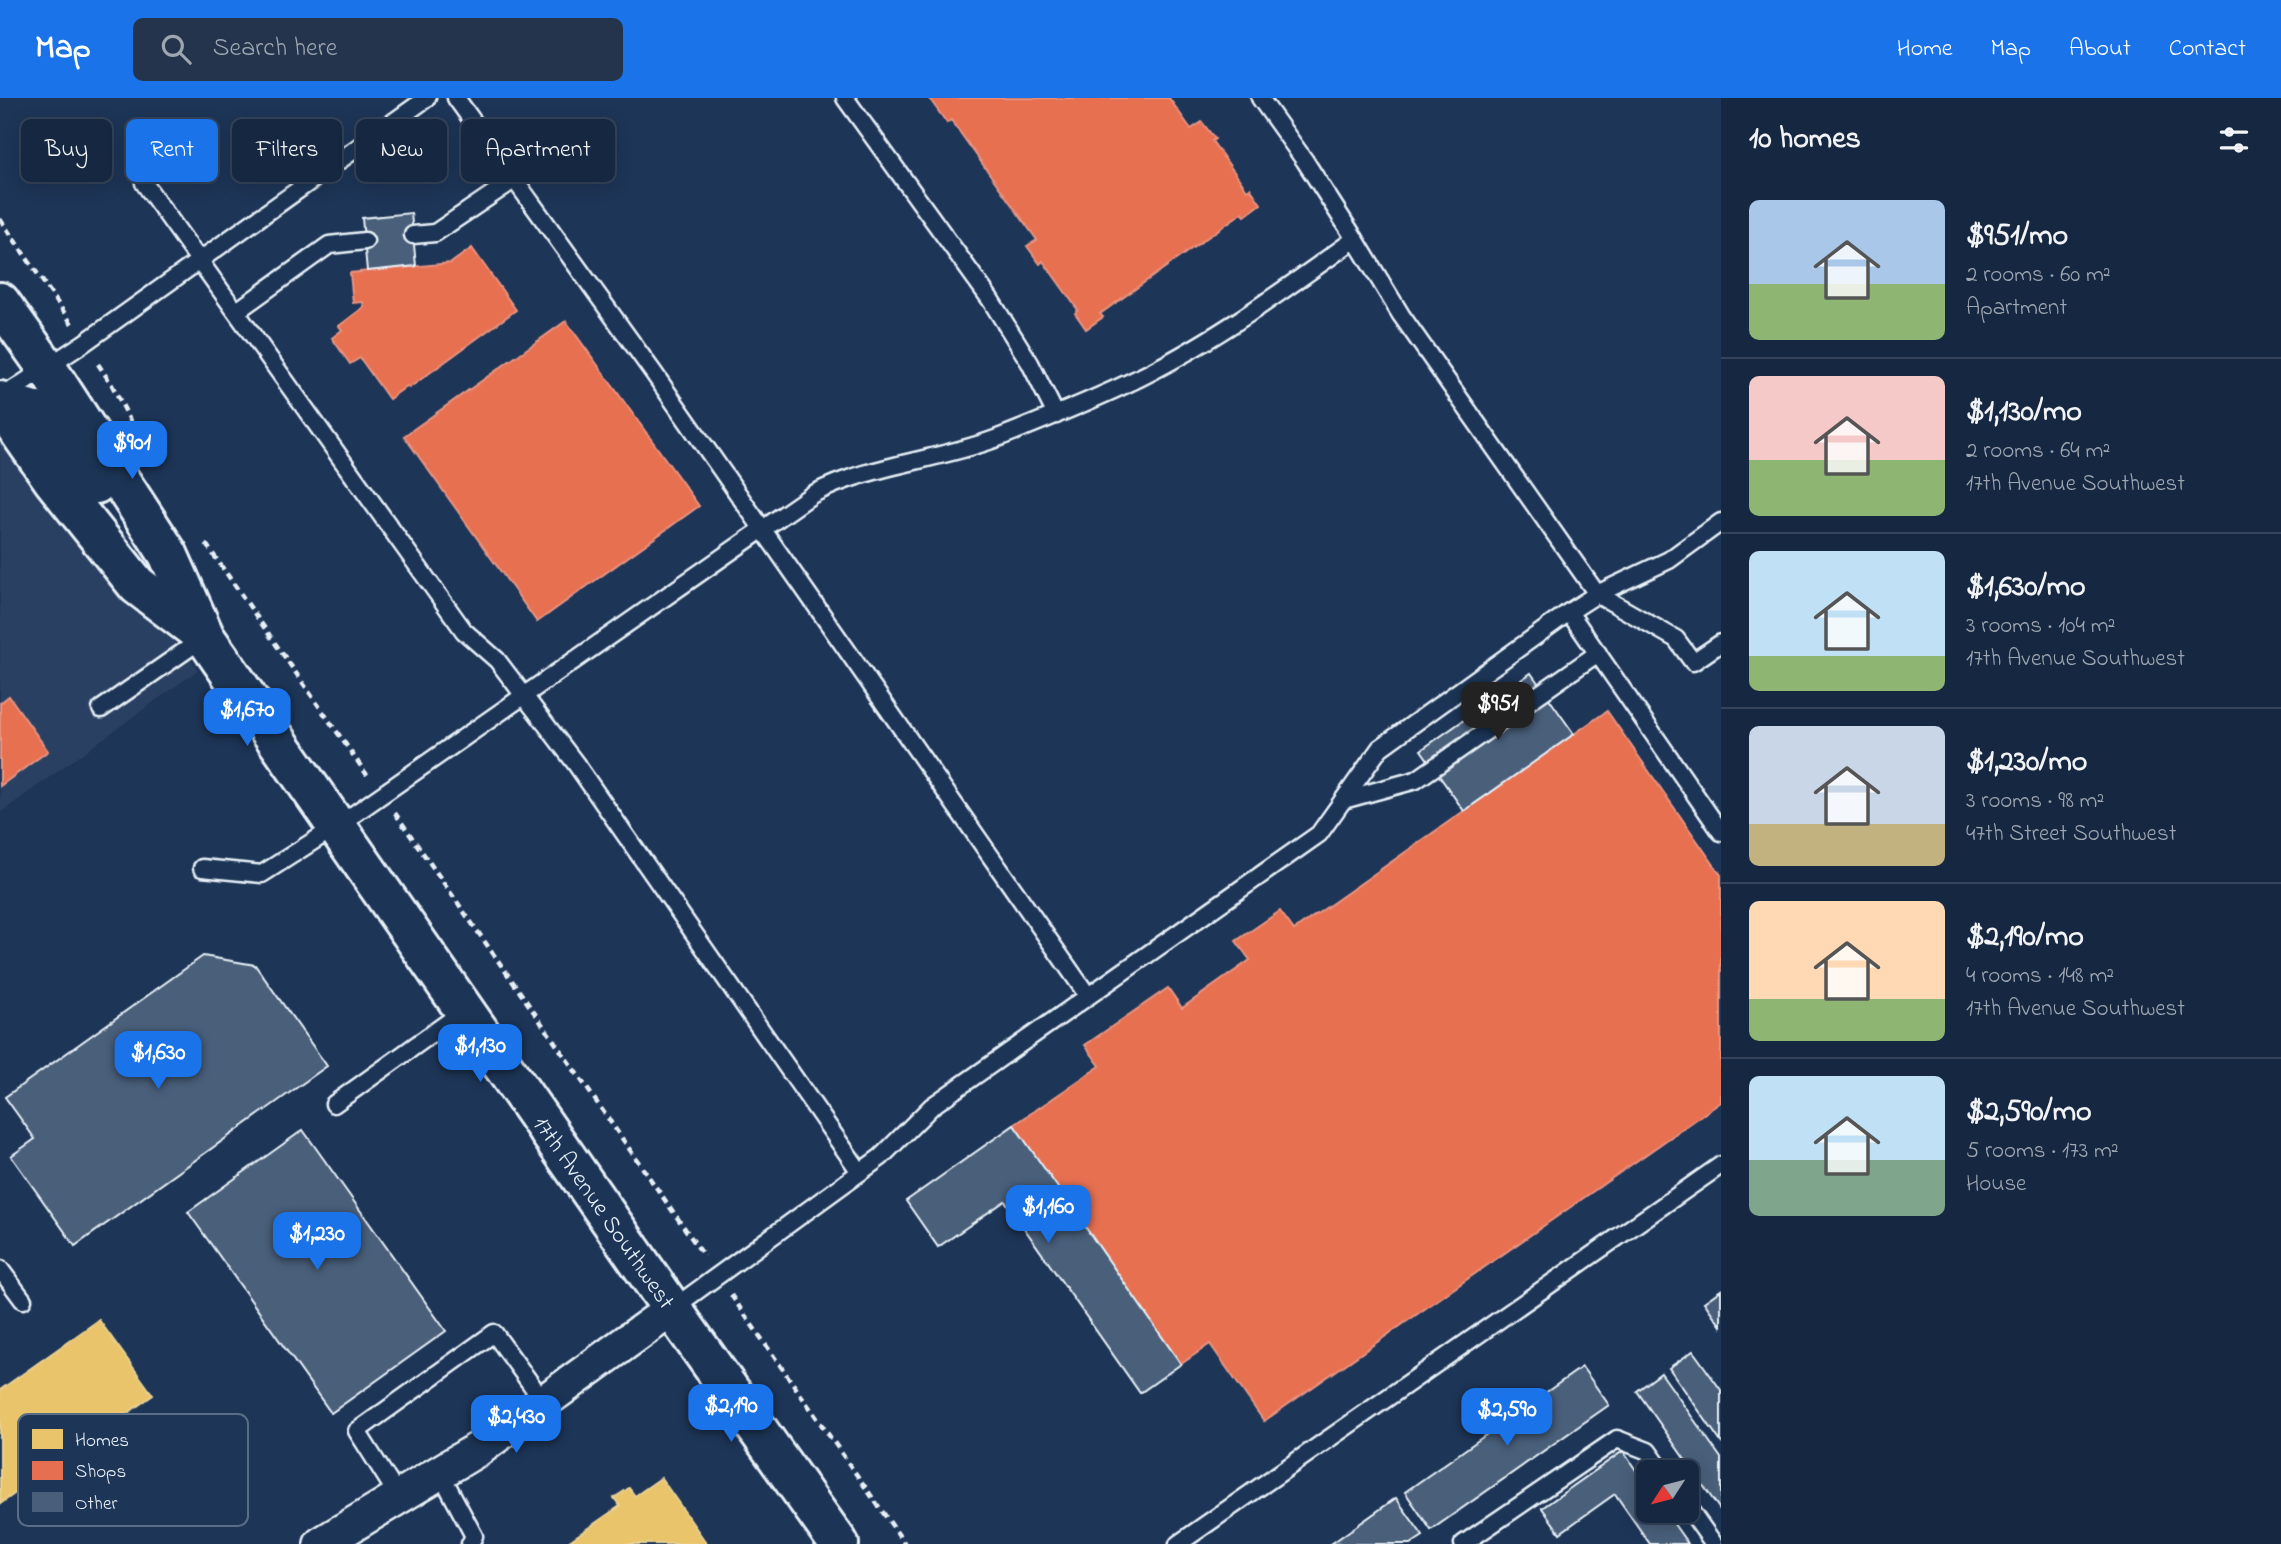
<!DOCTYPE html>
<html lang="en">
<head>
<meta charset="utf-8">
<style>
	:root { --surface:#162841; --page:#23344c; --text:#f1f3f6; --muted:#9ea6b1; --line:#35445a; --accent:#1a73e8 }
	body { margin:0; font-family:"Indie Flower",sans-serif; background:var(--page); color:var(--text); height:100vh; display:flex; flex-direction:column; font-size:26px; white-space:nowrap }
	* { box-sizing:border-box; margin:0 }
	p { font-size:23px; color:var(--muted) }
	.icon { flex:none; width:38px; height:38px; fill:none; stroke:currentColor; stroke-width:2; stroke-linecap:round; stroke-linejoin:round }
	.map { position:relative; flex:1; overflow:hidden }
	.sheet { display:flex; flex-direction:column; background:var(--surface); width:560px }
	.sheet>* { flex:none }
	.guide { position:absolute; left:21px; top:21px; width:665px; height:63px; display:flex; gap:14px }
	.needle { width:46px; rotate:234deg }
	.buttons { position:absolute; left:1636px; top:1362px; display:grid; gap:14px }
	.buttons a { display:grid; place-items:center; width:63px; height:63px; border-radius:10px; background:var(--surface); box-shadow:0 4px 18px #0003,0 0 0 2px var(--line); font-size:35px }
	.price { position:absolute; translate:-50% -60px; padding:0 16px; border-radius:14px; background:var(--accent); color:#fff; font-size:23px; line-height:46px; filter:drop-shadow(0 2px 4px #0008) }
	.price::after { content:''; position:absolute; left:50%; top:42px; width:21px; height:16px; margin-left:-10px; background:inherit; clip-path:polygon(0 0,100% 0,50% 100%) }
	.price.active { background:#222; color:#fff }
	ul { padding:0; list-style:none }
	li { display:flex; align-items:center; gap:21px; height:175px; padding:0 28px }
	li+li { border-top:2px solid var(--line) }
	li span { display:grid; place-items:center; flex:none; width:196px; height:140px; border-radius:10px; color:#555 }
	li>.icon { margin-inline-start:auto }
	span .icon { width:84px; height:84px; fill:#fffc; stroke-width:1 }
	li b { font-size:30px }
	h2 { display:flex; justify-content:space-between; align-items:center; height:84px; padding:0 28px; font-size:30px }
	.tag { padding:0 24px; border-radius:10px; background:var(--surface); box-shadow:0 4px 18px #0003,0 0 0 2px var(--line); font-size:24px; line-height:63px }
	.tag.active { background:var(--accent); color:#fff }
	header { display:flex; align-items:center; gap:42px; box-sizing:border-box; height:98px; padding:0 35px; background:var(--accent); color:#fff }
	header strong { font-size:33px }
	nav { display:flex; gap:38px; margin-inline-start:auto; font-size:24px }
	.search { width:490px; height:63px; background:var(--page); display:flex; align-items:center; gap:18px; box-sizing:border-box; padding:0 24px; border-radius:10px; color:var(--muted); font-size:26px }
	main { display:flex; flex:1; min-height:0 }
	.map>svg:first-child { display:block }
	.built { fill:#2a4162 }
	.homes { fill:#e9c46a; stroke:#e9d295; stroke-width:2 }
	.shops { fill:#e76f51; stroke:#e79683; stroke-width:2 }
	.building { fill:#495e7a; stroke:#e8f1f8; stroke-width:2 }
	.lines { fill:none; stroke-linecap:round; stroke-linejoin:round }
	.service-casing { stroke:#e8f1f8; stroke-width:21 }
	.minor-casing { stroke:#e8f1f8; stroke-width:38 }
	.tertiary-casing { stroke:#e8f1f8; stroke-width:44 }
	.path { stroke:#e8f1f8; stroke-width:4.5; stroke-dasharray:7 5; stroke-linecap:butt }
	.service { stroke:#1d3557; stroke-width:16 }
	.minor { stroke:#1d3557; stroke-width:33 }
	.tertiary { stroke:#1d3557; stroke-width:38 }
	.labels { text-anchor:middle; stroke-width:7; stroke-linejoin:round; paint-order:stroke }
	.street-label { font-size:24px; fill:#e8f1f8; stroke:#1d3557 }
	.key { fill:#1d3557; stroke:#5a6d87; stroke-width:2 }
	.key-label { font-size:19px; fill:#e8f1f8 }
</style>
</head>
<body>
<header>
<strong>Map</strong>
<div class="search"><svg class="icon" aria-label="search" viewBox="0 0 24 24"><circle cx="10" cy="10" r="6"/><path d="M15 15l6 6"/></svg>Search here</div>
<nav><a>Home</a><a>Map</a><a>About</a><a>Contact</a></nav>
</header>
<main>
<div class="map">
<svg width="1721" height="1446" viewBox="0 0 1721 1446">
	<rect width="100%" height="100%" fill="#1d3557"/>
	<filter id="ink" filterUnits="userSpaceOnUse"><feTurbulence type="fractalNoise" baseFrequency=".0143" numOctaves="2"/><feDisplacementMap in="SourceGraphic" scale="14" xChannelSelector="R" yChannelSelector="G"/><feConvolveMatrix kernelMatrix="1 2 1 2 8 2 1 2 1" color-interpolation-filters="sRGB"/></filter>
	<g filter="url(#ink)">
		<path class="built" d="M0 296 198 572 0 715Z"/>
		<g class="homes">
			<path d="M99 1222 153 1297 0 1406V1292Z"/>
			<path d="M661 1380 707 1446H565L620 1408 614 1400 629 1390 635 1398Z"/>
		</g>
		<g class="shops">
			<path d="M929 0H1169L1191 31 1202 24 1215 41 1212 43 1247 92 1250 90 1261 106 1245 118 1243 114 1100 216 1103 219 1086 231 1075 215 1078 212 1043 163 1040 166 1027 148 1037 142 951 22 947 25Z"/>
			<path d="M472 150 516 212 409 290 407 288 389 301 360 260 350 266 332 240 342 232 339 228 364 209 363 204 353 205 350 175 451 165Z"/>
			<path d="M566 223 699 408 537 524 404 338Z"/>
			<path d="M9 598 48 653 0 688V605Z"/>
			<path d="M1607 613 1721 777V1004L1264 1323 1210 1246 1181 1266 1014 1027 1100 968 1085 947 1168 890 1182 910 1250 862 1236 843 1280 813 1294 832Z"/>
		</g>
		<g class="building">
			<path d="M411 115 416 168 367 173 362 120Z"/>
			<path d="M1531 575 1574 636 1464 713 1421 652Z"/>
			<path d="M203 858 255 867 327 968 75 1148 11 1058 35 1041 5 999Z"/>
			<path d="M1014 1027 1181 1266 1140 1295 1005 1103 938 1149 906 1103Z"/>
			<path d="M303 1032 446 1233 331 1315 188 1114Z"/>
			<path d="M1721 1192V1228L1704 1204Z"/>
			<path d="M1693 1253 1721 1292V1344L1669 1270Z"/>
			<path d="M1582 1269 1609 1307 1431 1432 1405 1394Z"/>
			<path d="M1661 1275 1721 1360V1413L1637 1293Z"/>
			<path d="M1623 1353 1648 1390V1412H1664L1688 1446H1650L1615 1396 1560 1435 1542 1410Z"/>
			<path d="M1396 1400 1423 1438 1411 1446H1331Z"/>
		</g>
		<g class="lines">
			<g class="service-casing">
				<g id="service">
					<path d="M456 0 653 274 1088 898"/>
					<path d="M845 0 990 201 1030 265 1056 317"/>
					<path d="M1260 0 1305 63 1355 141"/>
					<path d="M144 85 464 533 497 562 576 666 860 1074"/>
					<path d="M413 137 435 135 515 81"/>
					<path d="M237 213 329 147 365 143"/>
					<path d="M2 299 84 245 427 0"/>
					<path d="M1569 514 1721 734"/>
					<path d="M101 611 205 539"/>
					<path d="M1343 702 1416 682 1598 555"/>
					<path d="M202 770 262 776 337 728 813 396C869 367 935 363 995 341 1044 322 1094 302 1141 279 1217 241 1287 190 1355 141L1401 217 1597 496 1676 541 1693 564 1721 545"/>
					<path d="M334 1006 465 912"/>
					<path d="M0 1171 23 1202"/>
					<path d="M672 1211 881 1059 932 1008 1319 736 1380 650 1569 514 1597 496 1669 462 1721 424"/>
					<path d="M440 1374 474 1438 470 1446"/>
					<path d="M398 1398 357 1333 494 1235 544 1304"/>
					<path d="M1687 1408 1714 1446"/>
					<path d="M1178 1446 1721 1067"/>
					<path d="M1463 1446 1617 1341 1648 1353 1663 1374"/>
				</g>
			</g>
			<g class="minor-casing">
				<path id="minor" d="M321 1446 480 1350 672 1211"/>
			</g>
			<g class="tertiary-casing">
				<g id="tertiary">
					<path id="s1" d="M0 204 47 270 168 456 205 539 672 1211 839 1446"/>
					<path d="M0 303 34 313 51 329 96 386"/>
					<path d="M0 306 53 382 137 487 203 537"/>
				</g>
			</g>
			<g class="path">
				<path d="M0 121 72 226"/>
				<path d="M98 266 112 287 138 338"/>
				<path d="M206 446 367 677"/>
				<path d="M395 715 704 1158"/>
				<path d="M731 1197 905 1446"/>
			</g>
			<use href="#service" class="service"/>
			<use href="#minor" class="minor"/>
			<use href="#tertiary" class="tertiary"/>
		</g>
	</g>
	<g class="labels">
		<g class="street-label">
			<text dy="8" stroke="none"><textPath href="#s1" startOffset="1094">17th Avenue Southwest</textPath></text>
		</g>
	</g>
	<rect x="18" y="1316" width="230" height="112" rx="10" class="key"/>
	<rect x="32" y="1331" width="31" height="20" fill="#e9c46a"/>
	<rect x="32" y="1363" width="31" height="19" fill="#e76f51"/>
	<rect x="32" y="1394" width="31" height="20" fill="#495e7a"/>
	<g class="key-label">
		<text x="75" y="1348">Homes</text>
		<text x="75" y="1379">Shops</text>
		<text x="75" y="1411">Other</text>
	</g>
</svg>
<div class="buttons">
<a><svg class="needle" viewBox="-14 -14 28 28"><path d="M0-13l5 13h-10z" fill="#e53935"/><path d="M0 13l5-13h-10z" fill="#9ea6b1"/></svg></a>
</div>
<b class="price" style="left:132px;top:383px">$901</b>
<b class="price active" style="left:1498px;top:644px">$951</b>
<b class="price" style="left:247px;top:650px">$1,670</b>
<b class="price" style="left:480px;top:986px">$1,130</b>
<b class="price" style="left:158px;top:993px">$1,630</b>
<b class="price" style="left:1048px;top:1147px">$1,160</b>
<b class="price" style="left:317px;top:1174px">$1,230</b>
<b class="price" style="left:731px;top:1346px">$2,190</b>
<b class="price" style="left:1507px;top:1350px">$2,590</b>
<b class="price" style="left:516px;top:1357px">$2,430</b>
<div class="guide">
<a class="tag">Buy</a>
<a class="tag active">Rent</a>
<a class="tag">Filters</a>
<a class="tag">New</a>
<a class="tag">Apartment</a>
</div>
</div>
<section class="sheet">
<h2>10 homes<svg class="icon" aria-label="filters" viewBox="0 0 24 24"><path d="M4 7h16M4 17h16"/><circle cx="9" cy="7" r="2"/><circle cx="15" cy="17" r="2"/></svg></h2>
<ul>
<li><span style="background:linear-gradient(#a9c7e8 60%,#8fb573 0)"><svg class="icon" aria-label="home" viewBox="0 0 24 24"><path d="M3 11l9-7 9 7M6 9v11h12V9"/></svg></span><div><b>$951/mo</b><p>2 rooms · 60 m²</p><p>Apartment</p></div></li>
<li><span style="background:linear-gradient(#f6c9c9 60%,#8fb573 0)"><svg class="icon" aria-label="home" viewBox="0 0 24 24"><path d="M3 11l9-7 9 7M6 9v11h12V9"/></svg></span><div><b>$1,130/mo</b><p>2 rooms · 64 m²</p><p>17th Avenue Southwest</p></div></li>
<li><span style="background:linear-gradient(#bfe0f5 75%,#8fb573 0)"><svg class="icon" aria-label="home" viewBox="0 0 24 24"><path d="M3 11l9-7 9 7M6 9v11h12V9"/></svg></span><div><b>$1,630/mo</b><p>3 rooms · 104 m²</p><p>17th Avenue Southwest</p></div></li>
<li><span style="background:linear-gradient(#c9d6e8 70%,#c2b280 0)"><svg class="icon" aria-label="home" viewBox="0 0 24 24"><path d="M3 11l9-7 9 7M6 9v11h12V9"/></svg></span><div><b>$1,230/mo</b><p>3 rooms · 98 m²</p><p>47th Street Southwest</p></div></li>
<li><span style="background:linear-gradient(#ffd9b3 70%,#8fb573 0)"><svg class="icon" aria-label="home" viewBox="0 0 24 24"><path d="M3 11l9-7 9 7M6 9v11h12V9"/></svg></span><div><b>$2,190/mo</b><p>4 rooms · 148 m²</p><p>17th Avenue Southwest</p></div></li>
<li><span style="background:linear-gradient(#bfe0f5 60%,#7fa58c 0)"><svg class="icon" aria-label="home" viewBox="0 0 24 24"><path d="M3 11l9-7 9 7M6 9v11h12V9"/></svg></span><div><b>$2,590/mo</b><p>5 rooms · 173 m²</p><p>House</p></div></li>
</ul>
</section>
</main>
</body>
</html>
